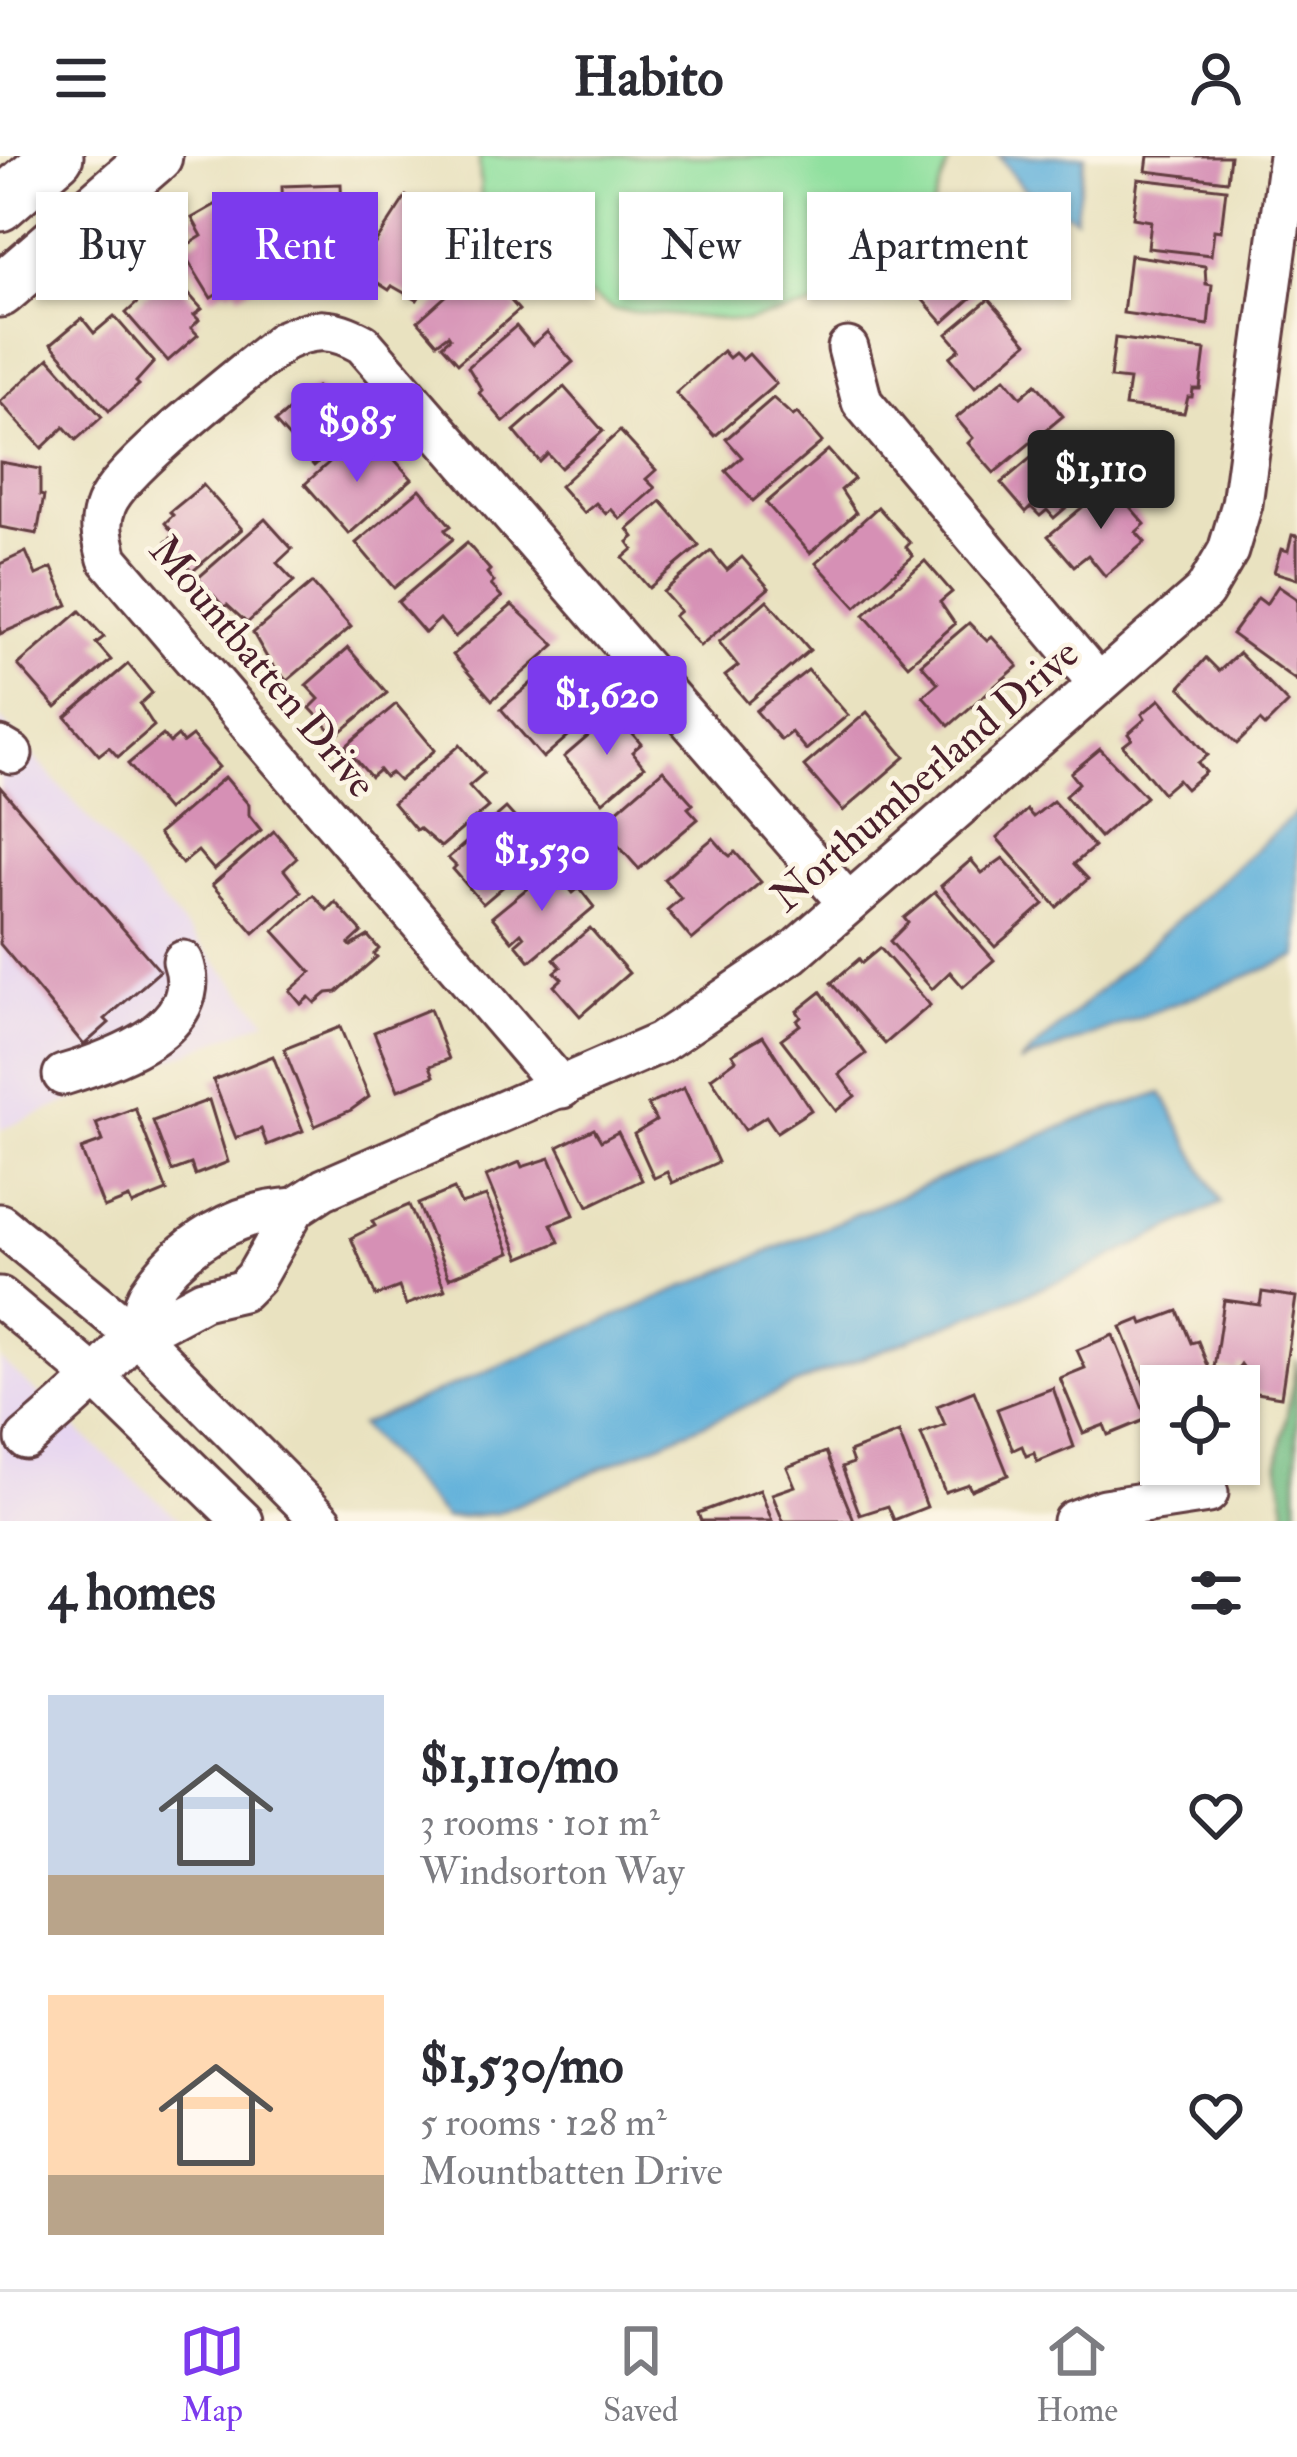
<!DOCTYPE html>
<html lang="en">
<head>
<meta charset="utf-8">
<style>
	:root { --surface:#fff; --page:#f2f2f3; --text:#2b2b33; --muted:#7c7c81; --line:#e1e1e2; --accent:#7c3aed }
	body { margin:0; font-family:"IM FELL Double Pica",serif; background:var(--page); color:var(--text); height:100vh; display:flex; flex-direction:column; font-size:45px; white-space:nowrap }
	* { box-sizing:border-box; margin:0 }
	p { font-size:39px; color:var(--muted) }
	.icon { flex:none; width:66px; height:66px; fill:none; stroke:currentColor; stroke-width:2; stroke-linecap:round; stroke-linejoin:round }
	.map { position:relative; height:1365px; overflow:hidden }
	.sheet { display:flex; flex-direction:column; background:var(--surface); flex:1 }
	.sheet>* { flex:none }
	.banner { position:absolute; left:36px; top:36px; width:1227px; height:108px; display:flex; gap:24px }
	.controls { position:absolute; left:1140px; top:1209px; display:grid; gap:24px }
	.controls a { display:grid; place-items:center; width:120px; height:120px; border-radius:0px; background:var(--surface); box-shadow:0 3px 9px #0004; font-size:60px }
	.price { position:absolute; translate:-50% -102px; padding:0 27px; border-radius:12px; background:var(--accent); color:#fff; font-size:39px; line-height:78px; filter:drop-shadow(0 3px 6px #0008) }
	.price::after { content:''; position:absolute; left:50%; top:72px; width:36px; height:27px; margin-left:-18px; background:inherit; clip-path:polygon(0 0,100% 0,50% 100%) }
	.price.active { background:#222; color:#fff }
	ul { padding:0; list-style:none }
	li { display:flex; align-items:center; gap:36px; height:300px; padding:0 48px }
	li span { display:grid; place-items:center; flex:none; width:336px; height:240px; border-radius:0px; color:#555 }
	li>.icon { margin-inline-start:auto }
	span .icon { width:144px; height:144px; fill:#fffc; stroke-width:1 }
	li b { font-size:51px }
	h2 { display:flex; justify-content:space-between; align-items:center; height:144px; padding:0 48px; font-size:51px }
	.tag { padding:0 42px; border-radius:0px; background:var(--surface); box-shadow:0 3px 9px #0004; font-size:42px; line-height:108px }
	.tag.active { background:var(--accent); color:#fff }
	header { display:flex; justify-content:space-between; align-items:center; height:156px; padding:0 48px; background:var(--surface); font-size:54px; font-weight:700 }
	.dock { display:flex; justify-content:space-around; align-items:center; height:168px; border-top:3px solid var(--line); background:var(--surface); font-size:33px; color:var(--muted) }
	.dock a { display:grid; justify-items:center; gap:6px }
	.dock .active { color:var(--accent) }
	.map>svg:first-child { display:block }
	.built { fill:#e5d3f1 }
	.green { fill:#90e09f; stroke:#6d8065; stroke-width:3 }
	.forest { fill:#74be86; stroke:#5f6e58; stroke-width:3 }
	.water { fill:#5fb0da; stroke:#546882; stroke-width:3 }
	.building { fill:#d690b5 }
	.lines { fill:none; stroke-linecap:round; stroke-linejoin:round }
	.minor-casing { stroke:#623c41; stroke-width:45 }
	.major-casing { stroke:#623c41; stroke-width:57 }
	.minor { stroke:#fff; stroke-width:39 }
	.major { stroke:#fff; stroke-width:51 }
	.labels { text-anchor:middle; stroke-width:9; stroke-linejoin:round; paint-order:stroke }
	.street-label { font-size:42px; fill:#4a1f2b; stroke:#fcf5e5 }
</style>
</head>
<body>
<header><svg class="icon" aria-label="menu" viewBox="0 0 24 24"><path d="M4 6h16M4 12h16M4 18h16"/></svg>Habito<svg class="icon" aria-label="person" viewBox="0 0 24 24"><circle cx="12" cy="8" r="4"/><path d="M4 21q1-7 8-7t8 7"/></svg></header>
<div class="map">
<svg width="1297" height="1365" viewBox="0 0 1297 1365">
	<rect width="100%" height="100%" fill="#fcf5e5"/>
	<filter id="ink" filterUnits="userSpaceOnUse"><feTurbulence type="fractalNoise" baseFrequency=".00833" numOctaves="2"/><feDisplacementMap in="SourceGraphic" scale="24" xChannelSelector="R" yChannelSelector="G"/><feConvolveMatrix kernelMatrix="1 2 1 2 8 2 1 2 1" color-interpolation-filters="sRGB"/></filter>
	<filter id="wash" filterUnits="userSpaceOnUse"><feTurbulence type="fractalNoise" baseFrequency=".004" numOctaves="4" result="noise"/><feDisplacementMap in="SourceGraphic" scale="48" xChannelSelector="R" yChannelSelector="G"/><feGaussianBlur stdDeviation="2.7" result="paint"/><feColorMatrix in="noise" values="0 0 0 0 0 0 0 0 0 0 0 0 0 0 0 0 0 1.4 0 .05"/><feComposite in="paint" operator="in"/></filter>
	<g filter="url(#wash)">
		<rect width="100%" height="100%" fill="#e9e2c0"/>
		<g class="built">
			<path d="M0 562 267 864 0 974Z"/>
			<path d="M0 1203 103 1297 182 1365H0Z"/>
		</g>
		<path class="green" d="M479 0H951L927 67 869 138 745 165 614 154 522 98 481 41Z"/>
		<path class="forest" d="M1297 1204V1365H1282L1286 1352 1278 1306Z"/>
		<g class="water">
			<path d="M999 0H1085L1075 62 1023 32Z"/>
			<path d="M1297 656V801L1019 907Z"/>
			<path d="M1162 937 1221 1047 1080 1117 813 1221 498 1357 445 1362 360 1269 1078 964Z"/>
		</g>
		<g id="blocks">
			<g class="building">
				<path d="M1148 0H1230L1227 25 1146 15Z"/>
				<path d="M1138 23 1226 33 1221 75 1214 74 1211 99 1148 92 1151 65 1133 62Z"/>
				<path d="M341 28 344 106H333V112L285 114 282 30Z"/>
				<path d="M406 40 441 62 430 79 451 93 417 144 392 130 389 134 358 114Z"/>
				<path d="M227 42 273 119 239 139 235 132 228 136 226 133 211 142 181 93 202 80 192 62Z"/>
				<path d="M961 62 1005 112 943 167 915 135 929 123 913 104Z"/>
				<path d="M1130 99 1205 110 1206 128 1212 129 1208 169 1123 157Z"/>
				<path d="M475 114 498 141 503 136 519 154 458 207 442 189 450 182 448 179 437 187 418 165Z"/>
				<path d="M170 117 202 153 194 159 199 164 191 172 198 179 168 205 126 157Z"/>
				<path d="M989 143 1027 187 975 231 950 201 960 193 947 178Z"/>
				<path d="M114 160 154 206 136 226 139 229 109 255 51 188 82 162 94 177Z"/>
				<path d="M516 170 532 189 547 176 573 206 504 266 479 237 482 234 468 211Z"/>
				<path d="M1115 182 1205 194 1200 233H1193L1192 241H1188L1184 257 1125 250 1129 224 1110 222Z"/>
				<path d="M723 195 729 202 735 197 742 204 749 198 776 228 715 280 676 237Z"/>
				<path d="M49 202 102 261 76 284 64 271 42 292 0 246Z"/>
				<path d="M1005 222 1021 241 1036 228 1063 260 994 317 968 287 973 282 956 262Z"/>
				<path d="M316 231 328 244 337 237 363 267 314 310 275 266Z"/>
				<path d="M564 231 603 275 561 312 548 298 540 306 514 275Z"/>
				<path d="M773 242 793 260 797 257 822 286 753 345 726 315 742 301 726 283Z"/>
				<path d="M620 275 656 314 646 323 655 332 620 363 611 353 606 358 596 347 584 357 560 330Z"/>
				<path d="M355 283 373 304 385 293 412 323 349 378 305 328Z"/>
				<path d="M1052 284 1092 329 1054 362 1047 354 1040 360 1031 351 1026 356 1001 327Z"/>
				<path d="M828 294 854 323 841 334 856 357 810 397 766 347Z"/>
				<path d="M0 306 40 313V339L44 340 37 378 0 371Z"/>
				<path d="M1110 328 1145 368 1136 376 1145 386 1105 420 1088 399 1074 410 1048 380Z"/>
				<path d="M203 329 242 373 192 416 166 386 175 379 165 367 173 359 170 356Z"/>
				<path d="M420 333 451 370 445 374 453 383 394 432 356 387Z"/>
				<path d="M661 345 699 390 649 432 623 402 633 393 628 386 634 381 628 373Z"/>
				<path d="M878 351 910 387 906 391 913 400 856 451 816 407Z"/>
				<path d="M265 363 292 393 277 407 294 425 247 467 227 449 224 451 198 422Z"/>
				<path d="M1292 379 1297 380V423L1274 416 1281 393 1288 395Z"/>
				<path d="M467 387 490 414 487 417 494 426 491 429 502 441 455 481 440 463 425 477 398 446Z"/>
				<path d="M711 395 727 414 742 401 769 432 700 490 674 460 680 455 663 436Z"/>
				<path d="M26 396 36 419 52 412 68 449 0 478V408Z"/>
				<path d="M925 405 952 436 940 446 955 468 908 509 864 459Z"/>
				<path d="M312 427 351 471 287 525 269 505 253 477Z"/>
				<path d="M1278 430 1297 443V525L1232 478 1258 442 1266 448Z"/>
				<path d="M767 444 810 494 748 547 725 520 738 510 719 486Z"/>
				<path d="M512 449 555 489 492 544 453 499Z"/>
				<path d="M80 455 104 481 96 487 111 504 56 552 18 509Z"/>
				<path d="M969 467 987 485 992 481 1018 510 949 570 923 540 938 527 921 508Z"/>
				<path d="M348 492 387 537 336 580 310 552 319 543 306 529Z"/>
				<path d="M1239 497 1288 547 1265 570 1260 565 1237 588 1180 531 1206 502 1219 515Z"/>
				<path d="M128 508 152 537 140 548 154 570 118 601 109 591 99 599 66 561Z"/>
				<path d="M549 512 567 529 579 519 605 548 543 602 501 553Z"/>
				<path d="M808 514 848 559 806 594 791 576 781 584 756 555Z"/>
				<path d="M1160 543 1208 599 1198 607 1206 616 1186 633 1178 624 1163 637 1123 590 1132 583 1128 578 1145 563 1142 558Z"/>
				<path d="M396 548 435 594 399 625 391 617 385 621 379 614 371 621 345 591Z"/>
				<path d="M867 556 905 601 843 655 804 610Z"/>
				<path d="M615 557 641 588 632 596 644 611 603 646 564 601Z"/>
				<path d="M163 579 170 587 178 580 183 587 192 580 219 611 167 654 128 608Z"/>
				<path d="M460 589 484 617 469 630 488 651 441 691 419 672 416 674 393 647Z"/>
				<path d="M1100 593 1146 641 1100 681 1065 640 1079 627 1071 617Z"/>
				<path d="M663 614 693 648 688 652 698 663 639 713 600 669Z"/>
				<path d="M225 621 249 649V659L261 674 214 714 198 695 182 708 158 678Z"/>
				<path d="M0 631 160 815 105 863 109 867 84 889 0 788Z"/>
				<path d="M1053 645 1094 691 1074 708 1088 723 1057 751 997 682 1027 654 1033 661Z"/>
				<path d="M506 652 545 695 483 748 453 713 456 710 448 702Z"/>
				<path d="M274 675 297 702 284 714 301 736 254 777 212 729Z"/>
				<path d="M713 682 726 697 730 700 735 696 761 726 692 784 667 754 681 742 664 723Z"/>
				<path d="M1003 702 1044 748 995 791 941 730 971 704 982 717Z"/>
				<path d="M552 712 573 737 579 732 594 751 530 805 516 788 524 781 521 777 512 785 492 761Z"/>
				<path d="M935 736 994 804 963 831 950 816 932 833 890 785 908 767 904 762Z"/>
				<path d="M313 739 327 754 335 746 362 776 349 788 351 790 368 780 379 793 374 798 377 801 337 836 327 837 315 847 309 841 301 848 290 835 311 816 274 775Z"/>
				<path d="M590 772 629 817 580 860 554 830 562 823 555 816 561 811 554 803Z"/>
				<path d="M880 792 930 849 885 888 831 827 859 803 862 807Z"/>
				<path d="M821 836 866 898 839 918 855 940 836 955 781 883 800 869 797 865 801 861 797 855Z"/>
				<path d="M430 853 449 903 430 910 434 920 398 934 374 876Z"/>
				<path d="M340 871 369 941 351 954 315 970 284 893Z"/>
				<path d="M763 880 811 954 777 976 766 960 745 974 711 922 736 904 732 898Z"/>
				<path d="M273 900 303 975 267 989 261 973 236 982 213 924Z"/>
				<path d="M684 932 718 1006 672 1027 667 1016 654 1022 634 978 656 965 648 949Z"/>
				<path d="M209 944 228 1006 195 1019 191 1008 172 1015 153 965Z"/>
				<path d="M135 952 167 1035 132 1049 129 1042 104 1052 81 993 103 985 96 967Z"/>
				<path d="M594 973 601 985 618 976 642 1024 588 1050 558 991Z"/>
				<path d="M550 1002 574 1059 551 1068 559 1086 520 1102 486 1020 520 1006 522 1011Z"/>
				<path d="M454 1033 461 1048 486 1040 510 1097 449 1122 418 1048Z"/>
				<path d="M409 1049 445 1134 406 1149 399 1131 376 1140 351 1082 375 1070 372 1065Z"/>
				<path d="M1262 1136 1296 1141 1281 1241 1244 1235 1246 1215 1241 1208 1236 1215 1214 1212 1224 1144 1260 1149Z"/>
				<path d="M1178 1155 1191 1187 1198 1185 1212 1220 1197 1226 1199 1230H1161V1256L1156 1258 1121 1171 1141 1163 1143 1168Z"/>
				<path d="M1113 1179 1147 1263 1108 1279 1104 1269 1083 1277 1060 1222 1085 1212 1077 1194Z"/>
				<path d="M1053 1232 1074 1291 1037 1306 1034 1297 1026 1300 1022 1290 1013 1294 997 1253Z"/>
				<path d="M974 1235 1008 1319 971 1334 968 1328 945 1336 921 1278 945 1269 937 1250Z"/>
				<path d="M899 1277 927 1351 894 1364 888 1350 860 1359 842 1311 853 1307 849 1296Z"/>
				<path d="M826 1296 854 1365H783L772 1338 795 1330 787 1311Z"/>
				<path d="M760 1334 772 1365H701L698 1357Z"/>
			</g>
		</g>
	</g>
	<g filter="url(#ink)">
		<use href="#blocks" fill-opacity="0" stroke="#623c41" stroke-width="3"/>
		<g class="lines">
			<g class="minor-casing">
				<g id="minor">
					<path d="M848 192 862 246 1098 527"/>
					<path d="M0 591 12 598"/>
					<path d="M63 919C113 904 207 872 183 805"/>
					<path d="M562 932 108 403C103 383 98 369 106 349 120 312 246 216 283 185 314 171 333 171 363 188L847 746"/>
					<path d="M0 1068 146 1188 322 1365"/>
					<path d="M0 1141 95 1221 243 1365"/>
					<path d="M141 1167 162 1166 203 1144 242 1135 255 1122 295 1052 324 1033 660 887 791 798 1204 436 1228 395 1242 348 1289 0"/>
					<path d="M26 1283C65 1249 107 1215 137 1172 144 1162 142 1148 149 1138 181 1088 236 1055 295 1052"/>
					<path d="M1073 1365 1104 1353 1208 1337"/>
				</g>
			</g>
			<g class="major-casing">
				<g id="major">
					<path d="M0 49 57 0"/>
					<path d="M0 135 156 0"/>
				</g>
			</g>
			<use href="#minor" class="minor"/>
			<use href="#major" class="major"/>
		</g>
	</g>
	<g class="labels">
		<g class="street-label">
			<text transform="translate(264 510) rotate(50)" y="15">Mountbatten Drive</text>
			<text transform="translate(924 618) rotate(-41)" y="15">Northumberland Drive</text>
		</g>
	</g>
</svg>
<div class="controls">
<a><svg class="icon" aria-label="locate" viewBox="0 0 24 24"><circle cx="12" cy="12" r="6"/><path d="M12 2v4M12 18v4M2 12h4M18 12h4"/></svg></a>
</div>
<b class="price" style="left:357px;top:329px">$985</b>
<b class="price active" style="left:1101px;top:376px">$1,110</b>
<b class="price" style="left:607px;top:602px">$1,620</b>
<b class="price" style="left:542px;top:758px">$1,530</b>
<div class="banner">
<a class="tag">Buy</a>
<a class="tag active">Rent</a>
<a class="tag">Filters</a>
<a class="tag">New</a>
<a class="tag">Apartment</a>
</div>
</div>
<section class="sheet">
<h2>4 homes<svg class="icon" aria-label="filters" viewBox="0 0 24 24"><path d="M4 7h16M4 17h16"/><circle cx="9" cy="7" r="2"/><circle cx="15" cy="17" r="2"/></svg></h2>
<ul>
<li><span style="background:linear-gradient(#c9d6e8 75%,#b9a48a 0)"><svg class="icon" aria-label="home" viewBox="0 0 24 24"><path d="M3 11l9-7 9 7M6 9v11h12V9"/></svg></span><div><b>$1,110/mo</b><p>3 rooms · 101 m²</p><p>Windsorton Way</p></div><svg class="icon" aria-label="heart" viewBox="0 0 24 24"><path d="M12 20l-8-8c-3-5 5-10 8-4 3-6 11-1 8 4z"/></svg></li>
<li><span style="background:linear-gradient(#ffd9b3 75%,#b9a48a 0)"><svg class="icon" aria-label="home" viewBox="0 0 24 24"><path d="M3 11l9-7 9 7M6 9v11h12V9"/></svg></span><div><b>$1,530/mo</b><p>5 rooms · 128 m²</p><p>Mountbatten Drive</p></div><svg class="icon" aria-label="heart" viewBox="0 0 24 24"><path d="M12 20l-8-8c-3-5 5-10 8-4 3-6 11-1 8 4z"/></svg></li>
</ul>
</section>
<nav class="dock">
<a class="active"><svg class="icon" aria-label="map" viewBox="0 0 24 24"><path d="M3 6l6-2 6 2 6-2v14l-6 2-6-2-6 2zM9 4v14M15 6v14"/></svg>Map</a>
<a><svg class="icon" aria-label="saved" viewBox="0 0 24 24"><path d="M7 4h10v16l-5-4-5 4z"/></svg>Saved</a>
<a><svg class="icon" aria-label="home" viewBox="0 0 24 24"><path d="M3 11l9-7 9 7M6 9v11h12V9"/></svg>Home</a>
</nav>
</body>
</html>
